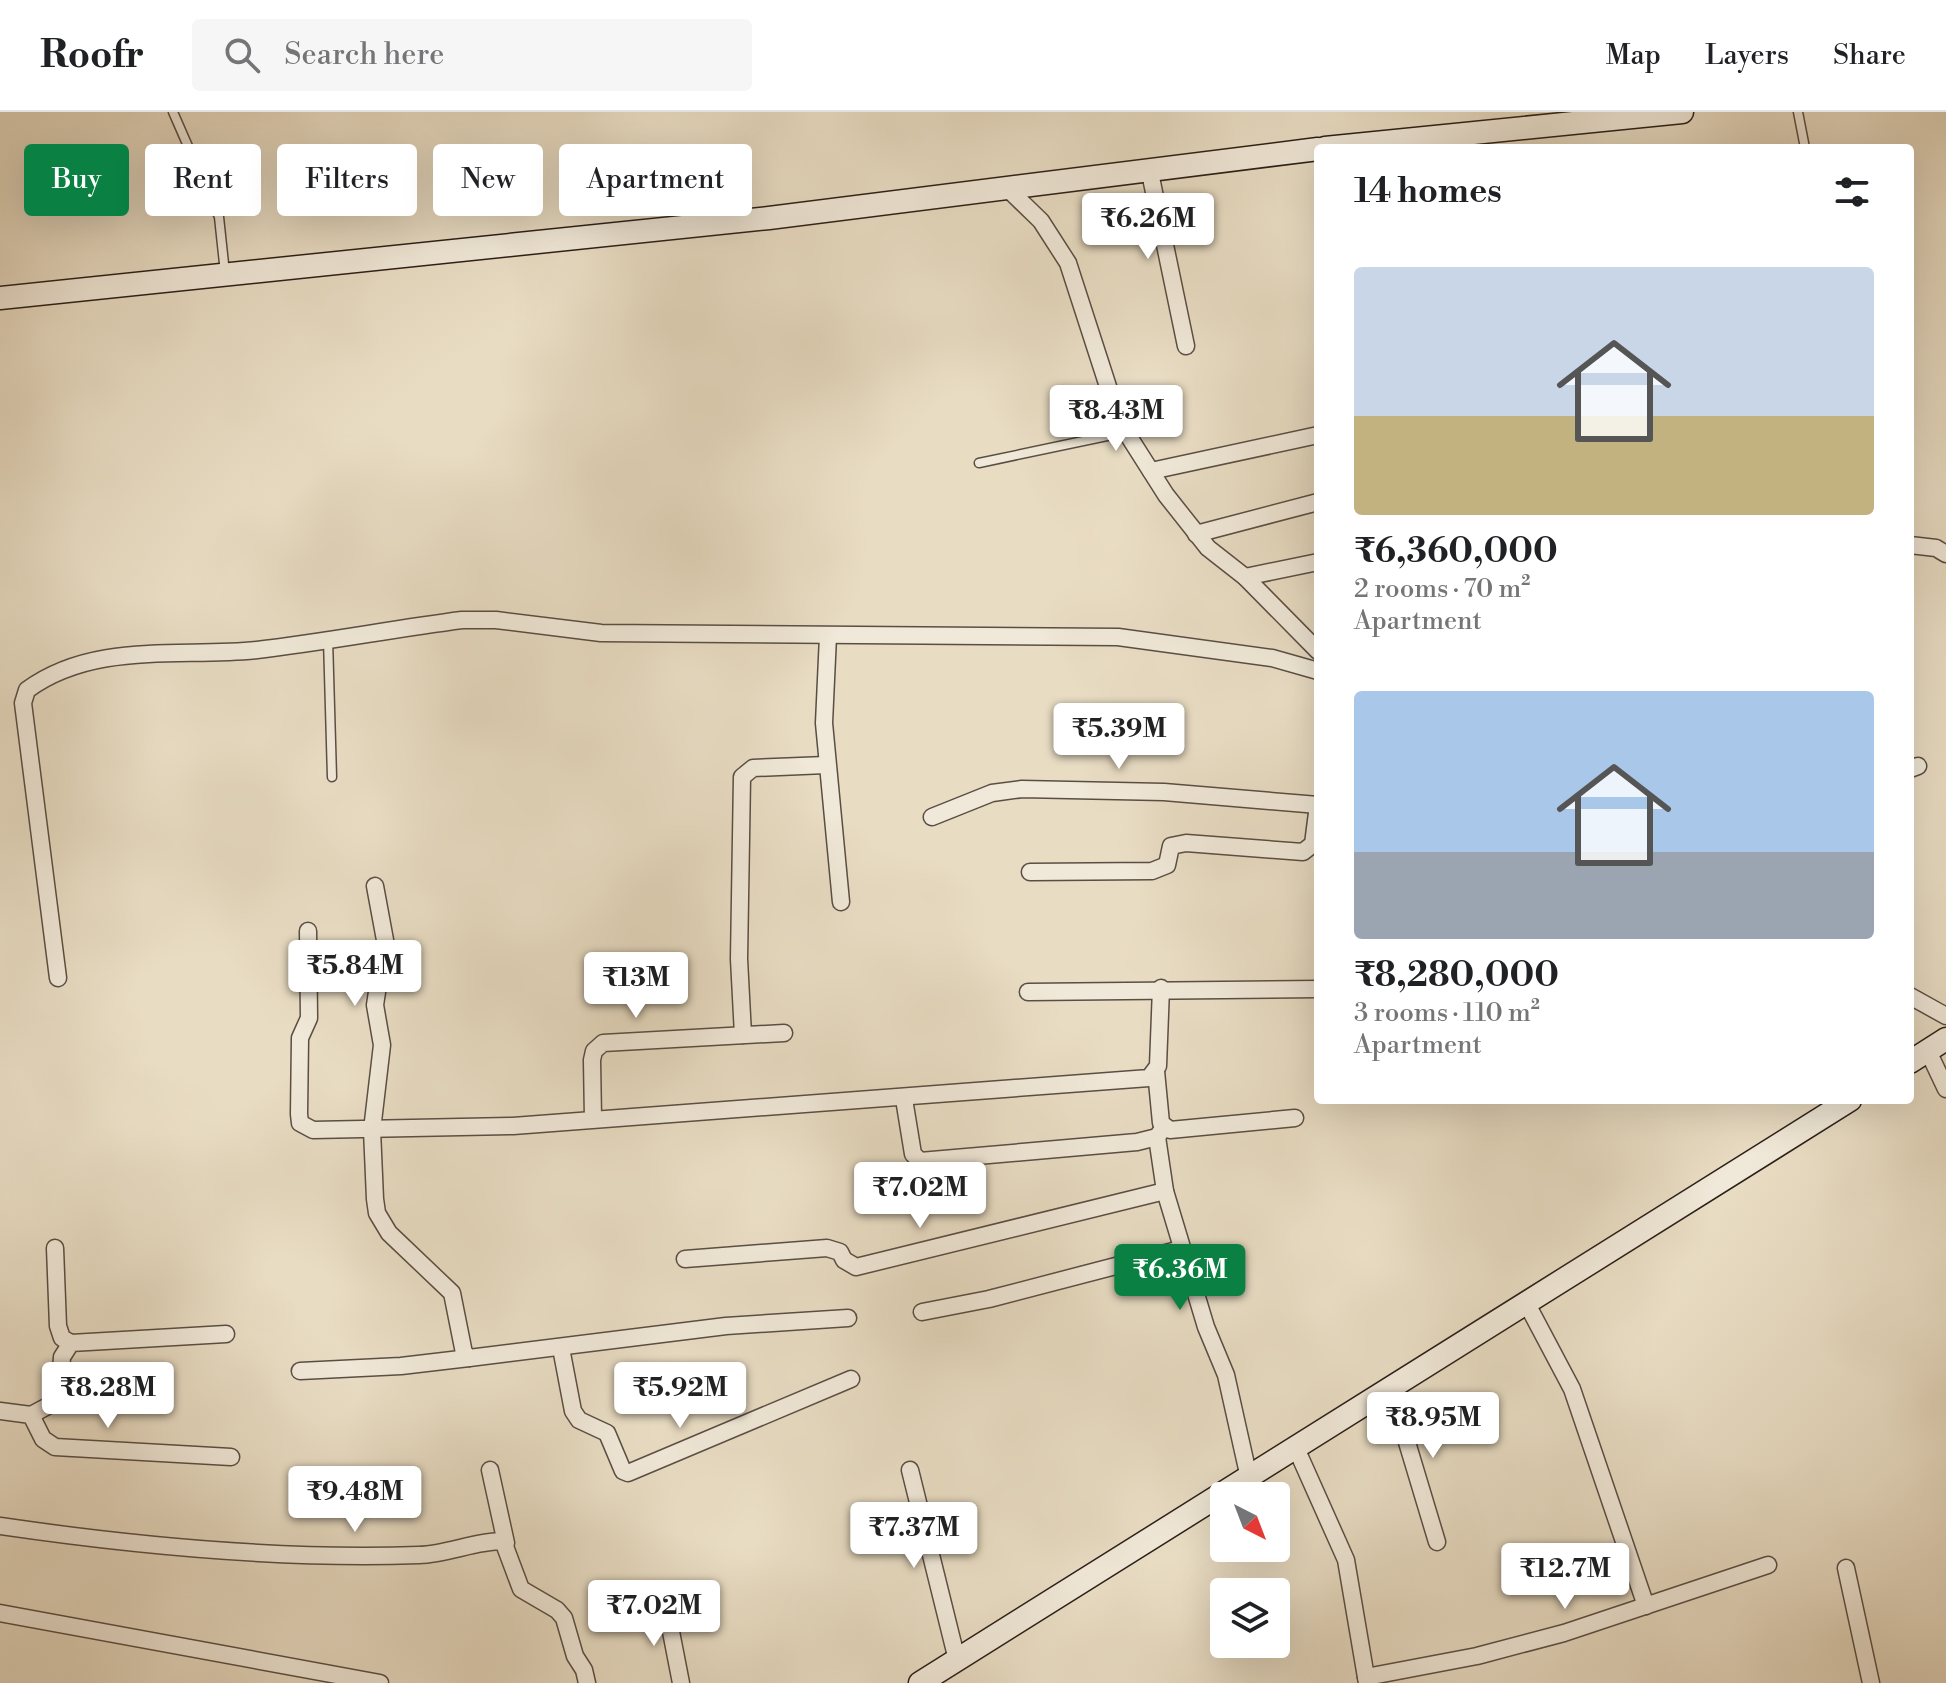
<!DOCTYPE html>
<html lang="en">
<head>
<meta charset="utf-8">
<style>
	:root { --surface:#fff; --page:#f6f6f6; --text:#202124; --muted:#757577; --line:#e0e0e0; --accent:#0b8043 }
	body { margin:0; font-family:"Libre Bodoni",serif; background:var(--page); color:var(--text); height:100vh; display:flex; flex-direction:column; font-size:30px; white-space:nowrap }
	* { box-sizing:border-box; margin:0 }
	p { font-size:26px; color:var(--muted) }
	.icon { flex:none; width:44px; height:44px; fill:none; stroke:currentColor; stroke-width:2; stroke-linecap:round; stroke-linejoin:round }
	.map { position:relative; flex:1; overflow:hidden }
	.panel { position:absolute; left:1314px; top:32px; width:600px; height:960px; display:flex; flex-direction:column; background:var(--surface); border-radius:8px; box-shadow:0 8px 32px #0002 }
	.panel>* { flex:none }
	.banner { position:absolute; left:24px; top:32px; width:760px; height:72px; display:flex; gap:16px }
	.needle { width:52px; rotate:138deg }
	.tools { position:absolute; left:1210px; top:1370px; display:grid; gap:16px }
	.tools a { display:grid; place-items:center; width:80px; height:80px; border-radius:8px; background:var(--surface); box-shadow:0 8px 32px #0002; font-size:40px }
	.price { position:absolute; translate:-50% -68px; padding:0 18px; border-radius:8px; background:#fff; color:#222; font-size:26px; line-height:52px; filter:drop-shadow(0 2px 4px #0008) }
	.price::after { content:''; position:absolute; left:50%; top:48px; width:24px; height:18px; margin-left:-12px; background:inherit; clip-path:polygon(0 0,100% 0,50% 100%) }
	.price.selected { background:var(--accent); color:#fff }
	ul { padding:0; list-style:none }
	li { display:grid; align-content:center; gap:16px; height:424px; padding:0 40px }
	li span { display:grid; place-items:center; height:248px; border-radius:8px; color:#555 }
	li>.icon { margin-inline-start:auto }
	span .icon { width:144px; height:144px; fill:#fffc; stroke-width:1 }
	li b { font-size:34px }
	h2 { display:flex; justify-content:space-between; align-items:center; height:96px; padding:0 40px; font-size:34px }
	.tag { padding:0 28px; border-radius:8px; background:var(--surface); box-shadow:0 8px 32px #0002; font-size:28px; line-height:72px }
	.tag.selected { background:var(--accent); color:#fff }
	header { display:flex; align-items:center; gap:48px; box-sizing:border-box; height:112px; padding:0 40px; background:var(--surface); border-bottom:2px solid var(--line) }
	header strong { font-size:38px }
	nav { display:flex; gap:44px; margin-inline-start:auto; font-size:28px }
	.search { width:560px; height:72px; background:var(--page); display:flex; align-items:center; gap:20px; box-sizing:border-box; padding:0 28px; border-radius:8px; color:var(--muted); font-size:30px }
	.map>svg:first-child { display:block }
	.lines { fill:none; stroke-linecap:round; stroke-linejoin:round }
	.lane-casing { stroke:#5a4e44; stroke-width:11 }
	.street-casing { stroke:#5a4e44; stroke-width:19 }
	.secondary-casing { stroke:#2b1f19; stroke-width:25 }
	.lane { stroke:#f0e8d8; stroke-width:8 }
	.street { stroke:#f0e8d8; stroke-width:16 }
	.secondary { stroke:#f0e8d8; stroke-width:22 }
</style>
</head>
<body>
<header>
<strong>Roofr</strong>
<div class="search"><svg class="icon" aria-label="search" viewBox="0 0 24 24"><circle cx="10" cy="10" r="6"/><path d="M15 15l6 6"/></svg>Search here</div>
<nav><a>Map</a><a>Layers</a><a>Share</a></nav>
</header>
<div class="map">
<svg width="1946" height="1571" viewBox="0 0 1946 1571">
	<rect width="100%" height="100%" fill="#e8dcc3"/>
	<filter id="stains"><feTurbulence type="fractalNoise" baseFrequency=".0025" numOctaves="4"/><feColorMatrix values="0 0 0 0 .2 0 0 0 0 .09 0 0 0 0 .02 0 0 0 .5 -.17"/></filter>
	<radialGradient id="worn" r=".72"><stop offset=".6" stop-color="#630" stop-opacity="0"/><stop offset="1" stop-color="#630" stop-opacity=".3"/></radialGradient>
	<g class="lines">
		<g class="lane-casing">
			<g id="lane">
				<path d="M173 0 219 105 225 161"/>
				<path d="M1798 0 1805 36"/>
				<path d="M979 351 1126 320"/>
				<path d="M328 527 332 665"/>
			</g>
		</g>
		<g class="street-casing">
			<g id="street">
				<path d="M1149 56 1186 234"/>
				<path d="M1006 75 1041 109 1068 151 1113 290 1126 320 1166 383 1208 436 1245 465 1318 539"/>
				<path d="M1151 359 1318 323"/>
				<path d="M1196 422 1318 390"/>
				<path d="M1910 433 1936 436 1946 442"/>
				<path d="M1245 465 1318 450"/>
				<path d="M828 524 824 611 841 790"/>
				<path d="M1910 657 1918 654"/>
				<path d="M932 705 992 681 1022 677 1164 680 1318 693"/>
				<path d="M1030 760 1152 759 1167 753 1171 734 1186 731 1303 740 1313 732 1318 693"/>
				<path d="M375 774 385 828 375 893 382 933 372 1018 375 1087 377 1101 389 1121 452 1181 464 1241 469 1246 726 1214 848 1206"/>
				<path d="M308 819 309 906 300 926 299 1002 300 1011 313 1018 513 1014 1149 966 1158 954 1161 876"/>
				<path d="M58 866 23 591 27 578C94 529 179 546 257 538 325 530 393 517 462 508H496L601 521 1118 525 1272 546 1318 559"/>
				<path d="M1028 880 1318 877"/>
				<path d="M1910 884 1946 904"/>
				<path d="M743 923 739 847 742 665 753 656 826 653"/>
				<path d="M1928 939 1946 977"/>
				<path d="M1156 959 1161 1011 1170 1018 1295 1006"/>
				<path d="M904 987 913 1042 920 1049 1137 1030 1157 1025 1164 1015"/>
				<path d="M593 1007 592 948 594 939 603 931 784 921"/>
				<path d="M1157 1025 1165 1079 1206 1215 1226 1263 1249 1366"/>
				<path d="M55 1136 58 1214 62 1226 71 1231"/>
				<path d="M685 1147 827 1136 840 1140 844 1148 856 1155 1165 1079"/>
				<path d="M1527 1192 1572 1277 1646 1494"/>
				<path d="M922 1200 989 1187 1181 1137"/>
				<path d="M561 1236 573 1299 579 1308 607 1321 623 1359 628 1361 851 1267"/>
				<path d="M300 1259 401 1254 469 1246"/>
				<path d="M1391 1277 1437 1430"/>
				<path d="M0 1299 31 1303 43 1327 55 1335 231 1345"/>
				<path d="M31 1303 59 1288 62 1245 71 1231 226 1222"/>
				<path d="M1296 1336 1346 1448 1367 1571"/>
				<path d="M490 1358 506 1431"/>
				<path d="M910 1358 957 1548"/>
				<path d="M0 1414C137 1434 280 1448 419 1443 448 1442 475 1429 503 1429L521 1477 557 1498 564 1506 575 1544 584 1558 587 1571"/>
				<path d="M1846 1456 1871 1571"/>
				<path d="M666 1494 681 1571"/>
				<path d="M0 1501 380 1571"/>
				<path d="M1366 1565 1477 1544 1564 1521 1768 1453"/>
			</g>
		</g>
		<g class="secondary-casing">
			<g id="secondary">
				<path d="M1325 36 1682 0"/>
				<path d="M0 186 769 106 1318 37"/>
				<path d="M1910 950 1946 927"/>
				<path d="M920 1571 1850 988"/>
			</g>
		</g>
		<use href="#lane" class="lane"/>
		<use href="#street" class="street"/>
		<use href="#secondary" class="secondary"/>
	</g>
	<rect width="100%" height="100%" filter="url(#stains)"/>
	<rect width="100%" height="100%" fill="url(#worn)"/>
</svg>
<div class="tools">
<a><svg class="needle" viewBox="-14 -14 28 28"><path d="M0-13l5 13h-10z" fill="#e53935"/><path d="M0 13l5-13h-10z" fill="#757577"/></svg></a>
<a><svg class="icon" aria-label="layers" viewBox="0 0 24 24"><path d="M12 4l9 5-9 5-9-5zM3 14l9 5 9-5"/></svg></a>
</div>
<b class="price" style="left:1148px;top:149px">₹6.26M</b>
<b class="price" style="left:1116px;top:341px">₹8.43M</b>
<b class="price" style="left:1119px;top:659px">₹5.39M</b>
<b class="price" style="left:355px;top:896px">₹5.84M</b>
<b class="price" style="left:636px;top:908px">₹13M</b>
<b class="price" style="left:920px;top:1118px">₹7.02M</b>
<b class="price selected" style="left:1180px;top:1200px">₹6.36M</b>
<b class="price" style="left:108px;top:1318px">₹8.28M</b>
<b class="price" style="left:680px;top:1318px">₹5.92M</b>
<b class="price" style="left:1433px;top:1348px">₹8.95M</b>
<b class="price" style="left:355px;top:1422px">₹9.48M</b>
<b class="price" style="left:914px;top:1458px">₹7.37M</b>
<b class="price" style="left:1565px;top:1499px">₹12.7M</b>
<b class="price" style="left:654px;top:1536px">₹7.02M</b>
<div class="banner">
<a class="tag selected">Buy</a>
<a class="tag">Rent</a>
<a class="tag">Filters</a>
<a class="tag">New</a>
<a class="tag">Apartment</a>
</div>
<section class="panel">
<h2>14 homes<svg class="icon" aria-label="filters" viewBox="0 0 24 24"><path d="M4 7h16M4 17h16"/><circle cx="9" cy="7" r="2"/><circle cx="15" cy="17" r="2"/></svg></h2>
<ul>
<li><span style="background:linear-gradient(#c9d6e8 60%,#c2b280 0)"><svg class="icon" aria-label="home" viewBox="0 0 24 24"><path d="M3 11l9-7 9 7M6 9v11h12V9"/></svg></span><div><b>₹6,360,000</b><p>2 rooms · 70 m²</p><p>Apartment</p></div></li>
<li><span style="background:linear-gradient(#a9c7e8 65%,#9aa5b1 0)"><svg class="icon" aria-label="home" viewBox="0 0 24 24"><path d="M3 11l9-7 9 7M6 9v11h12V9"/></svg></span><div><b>₹8,280,000</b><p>3 rooms · 110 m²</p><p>Apartment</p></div></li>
</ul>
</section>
</div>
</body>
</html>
